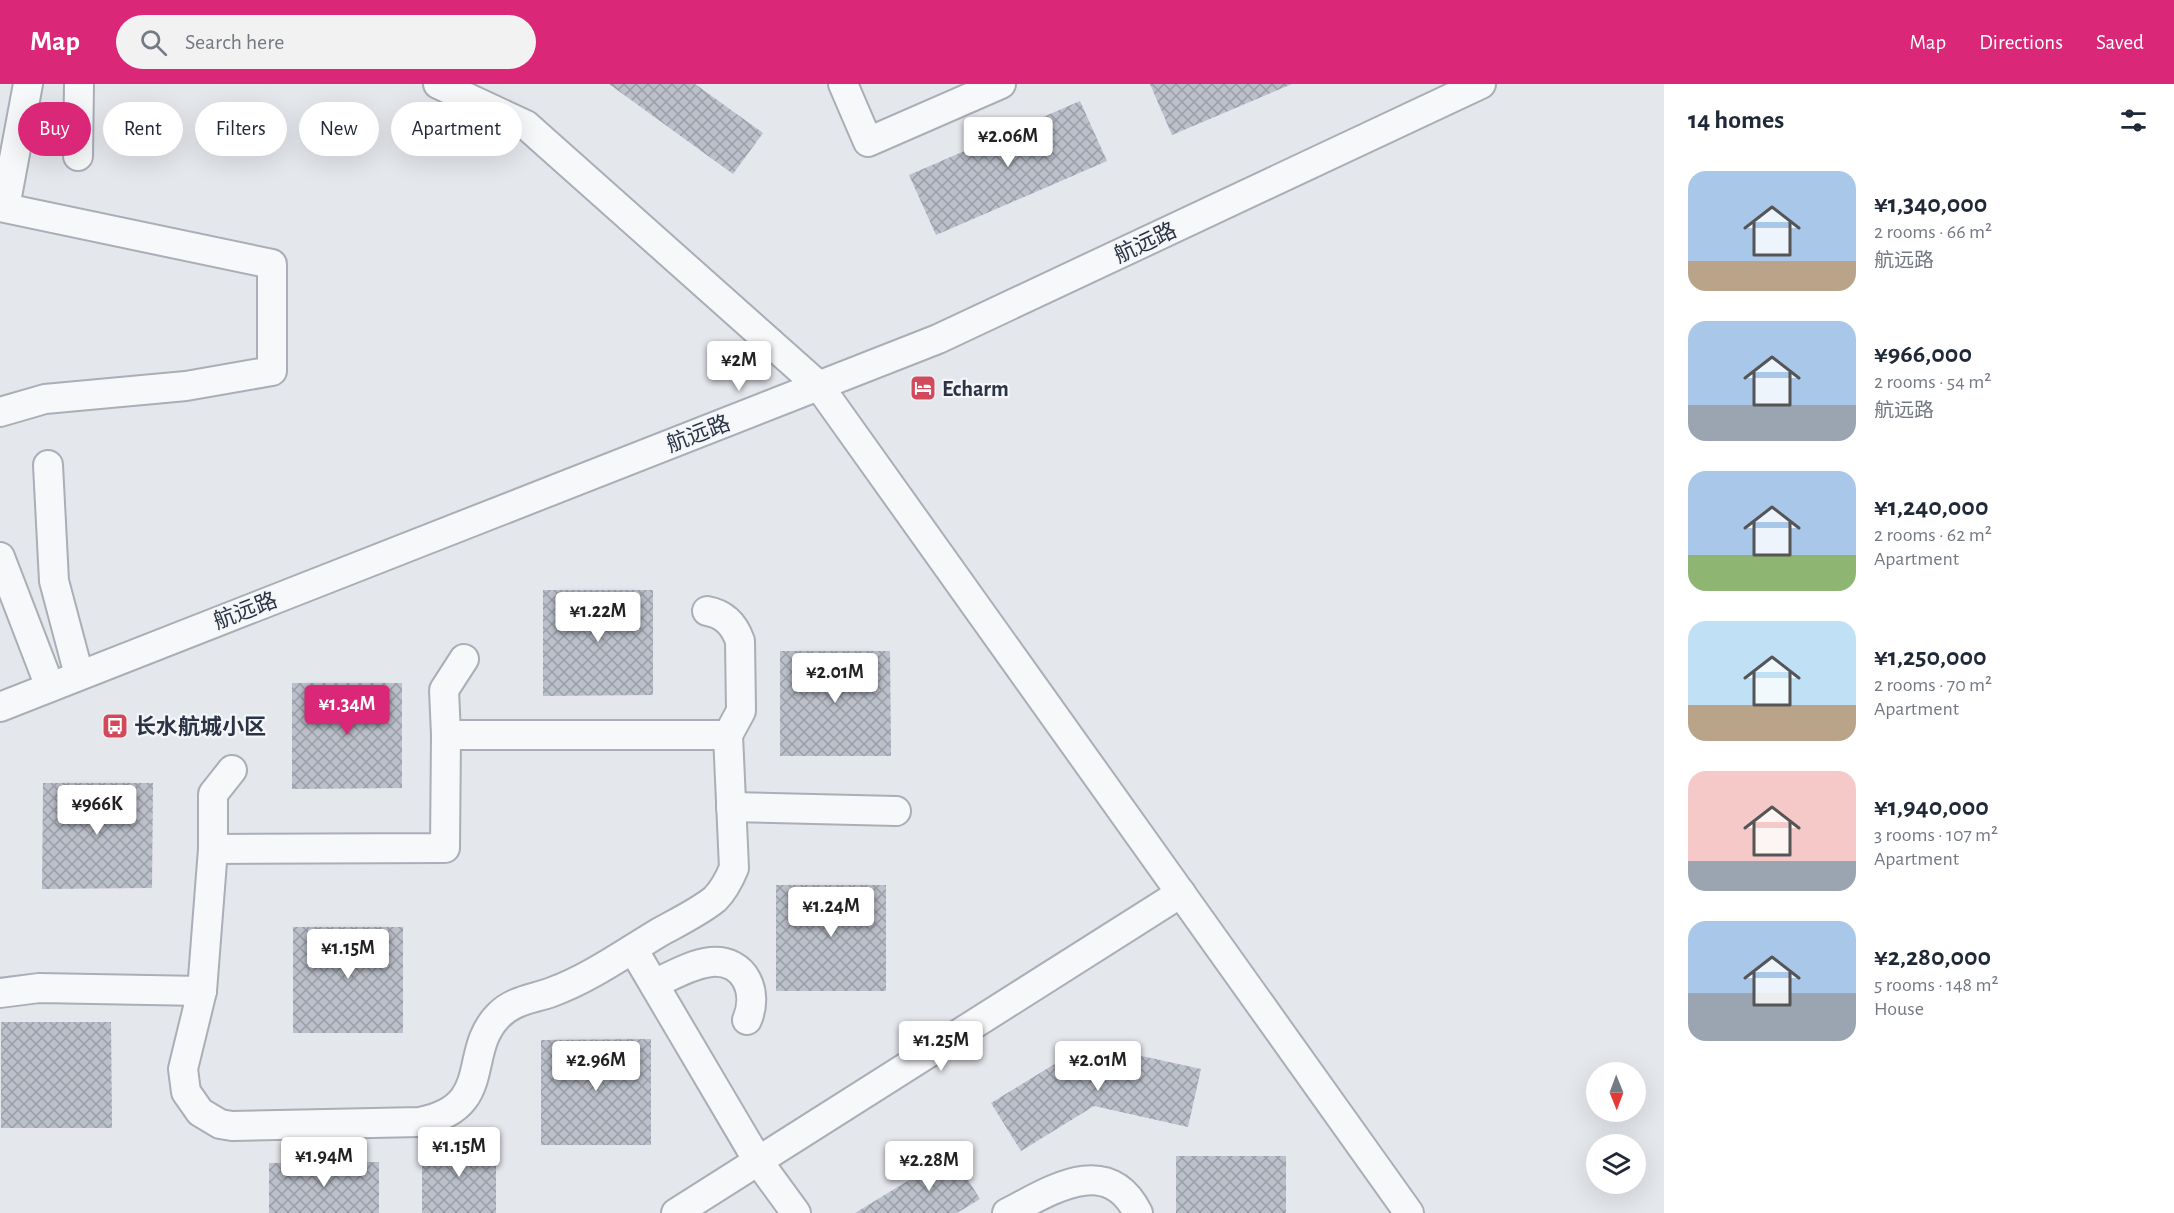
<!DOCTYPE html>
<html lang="en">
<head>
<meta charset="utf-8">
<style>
	:root { --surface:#fff; --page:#f2f2f3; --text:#1f2937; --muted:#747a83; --accent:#db2777 }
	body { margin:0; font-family:"Alegreya Sans","Noto Sans SC",sans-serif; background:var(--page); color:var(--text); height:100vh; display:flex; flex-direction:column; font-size:22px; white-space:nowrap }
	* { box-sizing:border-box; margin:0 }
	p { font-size:20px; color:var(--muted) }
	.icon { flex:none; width:33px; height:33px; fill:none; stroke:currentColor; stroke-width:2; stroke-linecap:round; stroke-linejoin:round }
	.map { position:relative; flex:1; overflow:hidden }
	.sheet { display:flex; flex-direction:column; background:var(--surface); width:510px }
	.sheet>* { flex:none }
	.banner { position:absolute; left:18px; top:18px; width:570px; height:54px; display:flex; gap:12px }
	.needle { width:39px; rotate:179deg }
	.fabs { position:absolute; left:1586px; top:978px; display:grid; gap:12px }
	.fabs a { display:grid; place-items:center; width:60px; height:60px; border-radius:50%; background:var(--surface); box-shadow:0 6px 24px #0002; font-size:30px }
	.price { position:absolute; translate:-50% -51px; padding:0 14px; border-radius:6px; background:#fff; color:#222; font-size:20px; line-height:39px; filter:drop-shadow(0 2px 3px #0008) }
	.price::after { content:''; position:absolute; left:50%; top:36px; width:18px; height:14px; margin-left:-9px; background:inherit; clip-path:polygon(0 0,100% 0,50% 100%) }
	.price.current { background:var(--accent); color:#fff }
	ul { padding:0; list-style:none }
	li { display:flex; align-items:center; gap:18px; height:150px; padding:0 24px }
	li span { display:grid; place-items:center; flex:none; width:168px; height:120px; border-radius:18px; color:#555 }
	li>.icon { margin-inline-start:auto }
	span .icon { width:72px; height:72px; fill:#fffc; stroke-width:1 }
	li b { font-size:26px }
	h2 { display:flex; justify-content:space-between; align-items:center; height:72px; padding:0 24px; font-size:26px }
	.chip { padding:0 21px; border-radius:27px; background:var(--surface); box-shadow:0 6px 24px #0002; font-size:21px; line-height:54px }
	.chip.current { background:var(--accent); color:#fff }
	header { display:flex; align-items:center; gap:36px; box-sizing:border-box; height:84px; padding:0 30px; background:var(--accent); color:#fff }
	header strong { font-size:28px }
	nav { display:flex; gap:33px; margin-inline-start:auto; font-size:21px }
	.search { width:420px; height:54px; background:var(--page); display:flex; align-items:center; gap:15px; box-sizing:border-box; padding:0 21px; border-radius:33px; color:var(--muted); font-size:22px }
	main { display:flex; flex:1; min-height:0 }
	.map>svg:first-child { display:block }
	.building { fill:url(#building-cross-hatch) }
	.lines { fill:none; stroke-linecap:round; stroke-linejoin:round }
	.minor-casing { stroke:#a9aeb7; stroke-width:32 }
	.minor { stroke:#f7f8fa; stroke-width:28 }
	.labels { text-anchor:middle; stroke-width:4.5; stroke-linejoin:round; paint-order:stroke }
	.street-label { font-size:22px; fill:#2b3445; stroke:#f4f6f9 }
	.poi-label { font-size:22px; font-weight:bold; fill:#2b3445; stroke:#f4f6f9; text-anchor:start }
</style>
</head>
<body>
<header>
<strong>Map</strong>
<div class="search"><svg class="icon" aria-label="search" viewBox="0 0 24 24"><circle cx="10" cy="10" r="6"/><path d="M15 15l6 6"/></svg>Search here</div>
<nav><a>Map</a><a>Directions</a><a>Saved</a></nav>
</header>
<main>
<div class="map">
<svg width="1664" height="1129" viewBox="0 0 1664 1129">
	<defs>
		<pattern id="building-cross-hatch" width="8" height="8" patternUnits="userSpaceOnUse" patternTransform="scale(1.5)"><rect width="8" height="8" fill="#bbc0ca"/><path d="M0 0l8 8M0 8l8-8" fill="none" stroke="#989da6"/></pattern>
	</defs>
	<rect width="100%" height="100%" fill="#e4e7ec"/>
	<g class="building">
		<path d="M609 0H695L763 49 733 90Z"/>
		<path d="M1150 0H1292L1172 51Z"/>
		<path d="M1080 17 1107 77 936 151 909 91Z"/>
		<path d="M543 506H653V611L543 612Z"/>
		<path d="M780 567H890L891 672H780Z"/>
		<path d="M292 599H402V704L292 705Z"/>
		<path d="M43 699H153L152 804 42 805Z"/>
		<rect x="776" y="801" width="110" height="106"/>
		<rect x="293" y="843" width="110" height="106"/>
		<path d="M1 938H111L112 1044H1Z"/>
		<path d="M651 955V1061H541V956Z"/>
		<path d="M1087 960 1201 985 1188 1043 1094 1022 1021 1067 991 1019Z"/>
		<rect x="422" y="1060" width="74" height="69"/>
		<path d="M952 1070 980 1115 957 1129H855Z"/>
		<rect x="1176" y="1072" width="110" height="57"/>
		<path d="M379 1078V1129H269V1079Z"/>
	</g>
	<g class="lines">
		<g class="minor-casing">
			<g id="minor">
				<path d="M438 0 526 41 819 302 1409 1129"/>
				<path d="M843 0 868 58 1001 0"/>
				<path d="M78 72 79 0"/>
				<path d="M0 123 272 180V287L186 302 45 315 0 328"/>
				<path d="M5 123 28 0"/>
				<path d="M48 381 54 497 79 591"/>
				<path d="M0 473 50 603"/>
				<path d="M0 623 938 255 1481 0"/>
				<path d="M446 651 444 606 464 575"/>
				<path d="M232 686 213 710V765L202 907 183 985 186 1008 200 1028 220 1040 232 1042 420 1038C495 1023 462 969 498 932 513 916 533 915 552 908 590 894 625 869 660 848 678 838 699 828 715 815 724 806 729 796 734 784L728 651 741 627 740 557C734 540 724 530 707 527"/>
				<path d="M731 723 896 727"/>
				<path d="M213 765 445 764 446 651H728"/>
				<path d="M633 865 758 1077 796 1129"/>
				<path d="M654 900C671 892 692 880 711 878 745 875 759 908 747 936"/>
				<path d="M0 909 39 904 202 907"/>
				<path d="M676 1129 1181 809"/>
				<path d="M1007 1129C1050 1107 1107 1068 1138 1129"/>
			</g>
		</g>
		<use href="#minor" class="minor"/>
	</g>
	<defs>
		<g id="hotel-square" transform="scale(1.35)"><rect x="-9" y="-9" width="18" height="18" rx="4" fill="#d1495b" stroke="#f4f6f9"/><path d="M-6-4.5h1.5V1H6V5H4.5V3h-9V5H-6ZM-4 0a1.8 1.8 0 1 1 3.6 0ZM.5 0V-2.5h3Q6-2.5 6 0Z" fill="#fff"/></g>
		<g id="bus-square" transform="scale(1.35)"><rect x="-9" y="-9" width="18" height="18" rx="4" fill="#d1495b" stroke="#f4f6f9"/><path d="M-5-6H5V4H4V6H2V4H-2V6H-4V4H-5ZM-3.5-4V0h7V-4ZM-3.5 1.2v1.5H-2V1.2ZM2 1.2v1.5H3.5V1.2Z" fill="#fff"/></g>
	</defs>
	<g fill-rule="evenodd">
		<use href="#hotel-square" x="923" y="304"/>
		<use href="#bus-square" x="115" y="642"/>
	</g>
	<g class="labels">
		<g class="street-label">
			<text transform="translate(1145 158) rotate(-25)" y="8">航远路</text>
			<text transform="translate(698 349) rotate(-21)" y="8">航远路</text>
			<text transform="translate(245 526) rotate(-21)" y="8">航远路</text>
		</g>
		<g class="poi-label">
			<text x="942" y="312">Echarm</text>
			<text x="134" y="650">长水航城小区</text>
		</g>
	</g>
</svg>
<div class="fabs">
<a><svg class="needle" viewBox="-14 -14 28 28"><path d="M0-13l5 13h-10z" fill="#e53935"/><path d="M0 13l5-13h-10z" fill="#747a83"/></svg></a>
<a><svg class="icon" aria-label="layers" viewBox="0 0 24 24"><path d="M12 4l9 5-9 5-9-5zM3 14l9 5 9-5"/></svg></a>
</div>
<b class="price" style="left:1008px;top:84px">¥2.06M</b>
<b class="price" style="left:739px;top:308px">¥2M</b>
<b class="price" style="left:598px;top:559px">¥1.22M</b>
<b class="price" style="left:835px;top:620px">¥2.01M</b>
<b class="price current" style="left:347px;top:652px">¥1.34M</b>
<b class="price" style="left:97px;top:752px">¥966K</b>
<b class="price" style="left:831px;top:854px">¥1.24M</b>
<b class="price" style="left:348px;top:896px">¥1.15M</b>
<b class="price" style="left:941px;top:988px">¥1.25M</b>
<b class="price" style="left:596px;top:1008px">¥2.96M</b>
<b class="price" style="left:1098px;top:1008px">¥2.01M</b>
<b class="price" style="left:459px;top:1094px">¥1.15M</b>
<b class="price" style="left:324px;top:1104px">¥1.94M</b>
<b class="price" style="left:929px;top:1108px">¥2.28M</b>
<div class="banner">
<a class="chip current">Buy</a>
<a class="chip">Rent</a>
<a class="chip">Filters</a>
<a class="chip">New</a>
<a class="chip">Apartment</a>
</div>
</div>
<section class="sheet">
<h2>14 homes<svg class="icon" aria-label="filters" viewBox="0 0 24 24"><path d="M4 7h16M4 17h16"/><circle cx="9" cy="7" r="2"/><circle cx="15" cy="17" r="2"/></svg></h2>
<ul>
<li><span style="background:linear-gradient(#a9c7e8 75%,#b9a48a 0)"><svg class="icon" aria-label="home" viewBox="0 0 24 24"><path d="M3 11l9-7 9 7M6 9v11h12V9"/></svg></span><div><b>¥1,340,000</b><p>2 rooms · 66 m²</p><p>航远路</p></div></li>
<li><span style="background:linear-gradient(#a9c7e8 70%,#9aa5b1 0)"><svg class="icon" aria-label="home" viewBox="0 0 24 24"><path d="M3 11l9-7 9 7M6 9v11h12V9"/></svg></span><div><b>¥966,000</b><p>2 rooms · 54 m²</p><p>航远路</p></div></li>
<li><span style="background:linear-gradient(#a9c7e8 70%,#8fb573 0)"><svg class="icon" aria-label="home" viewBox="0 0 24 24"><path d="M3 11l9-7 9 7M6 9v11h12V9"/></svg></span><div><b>¥1,240,000</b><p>2 rooms · 62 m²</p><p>Apartment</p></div></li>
<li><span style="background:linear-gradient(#bfe0f5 70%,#b9a48a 0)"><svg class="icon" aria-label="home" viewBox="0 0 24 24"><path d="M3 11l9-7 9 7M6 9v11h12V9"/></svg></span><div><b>¥1,250,000</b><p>2 rooms · 70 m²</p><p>Apartment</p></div></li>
<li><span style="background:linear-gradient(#f6c9c9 75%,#9aa5b1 0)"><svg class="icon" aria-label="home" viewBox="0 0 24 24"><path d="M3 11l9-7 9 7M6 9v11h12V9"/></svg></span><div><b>¥1,940,000</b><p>3 rooms · 107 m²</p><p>Apartment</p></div></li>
<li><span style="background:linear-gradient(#a9c7e8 60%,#9aa5b1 0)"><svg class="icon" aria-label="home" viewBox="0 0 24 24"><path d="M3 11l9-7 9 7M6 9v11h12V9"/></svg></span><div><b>¥2,280,000</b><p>5 rooms · 148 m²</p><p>House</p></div></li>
</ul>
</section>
</main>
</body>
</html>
